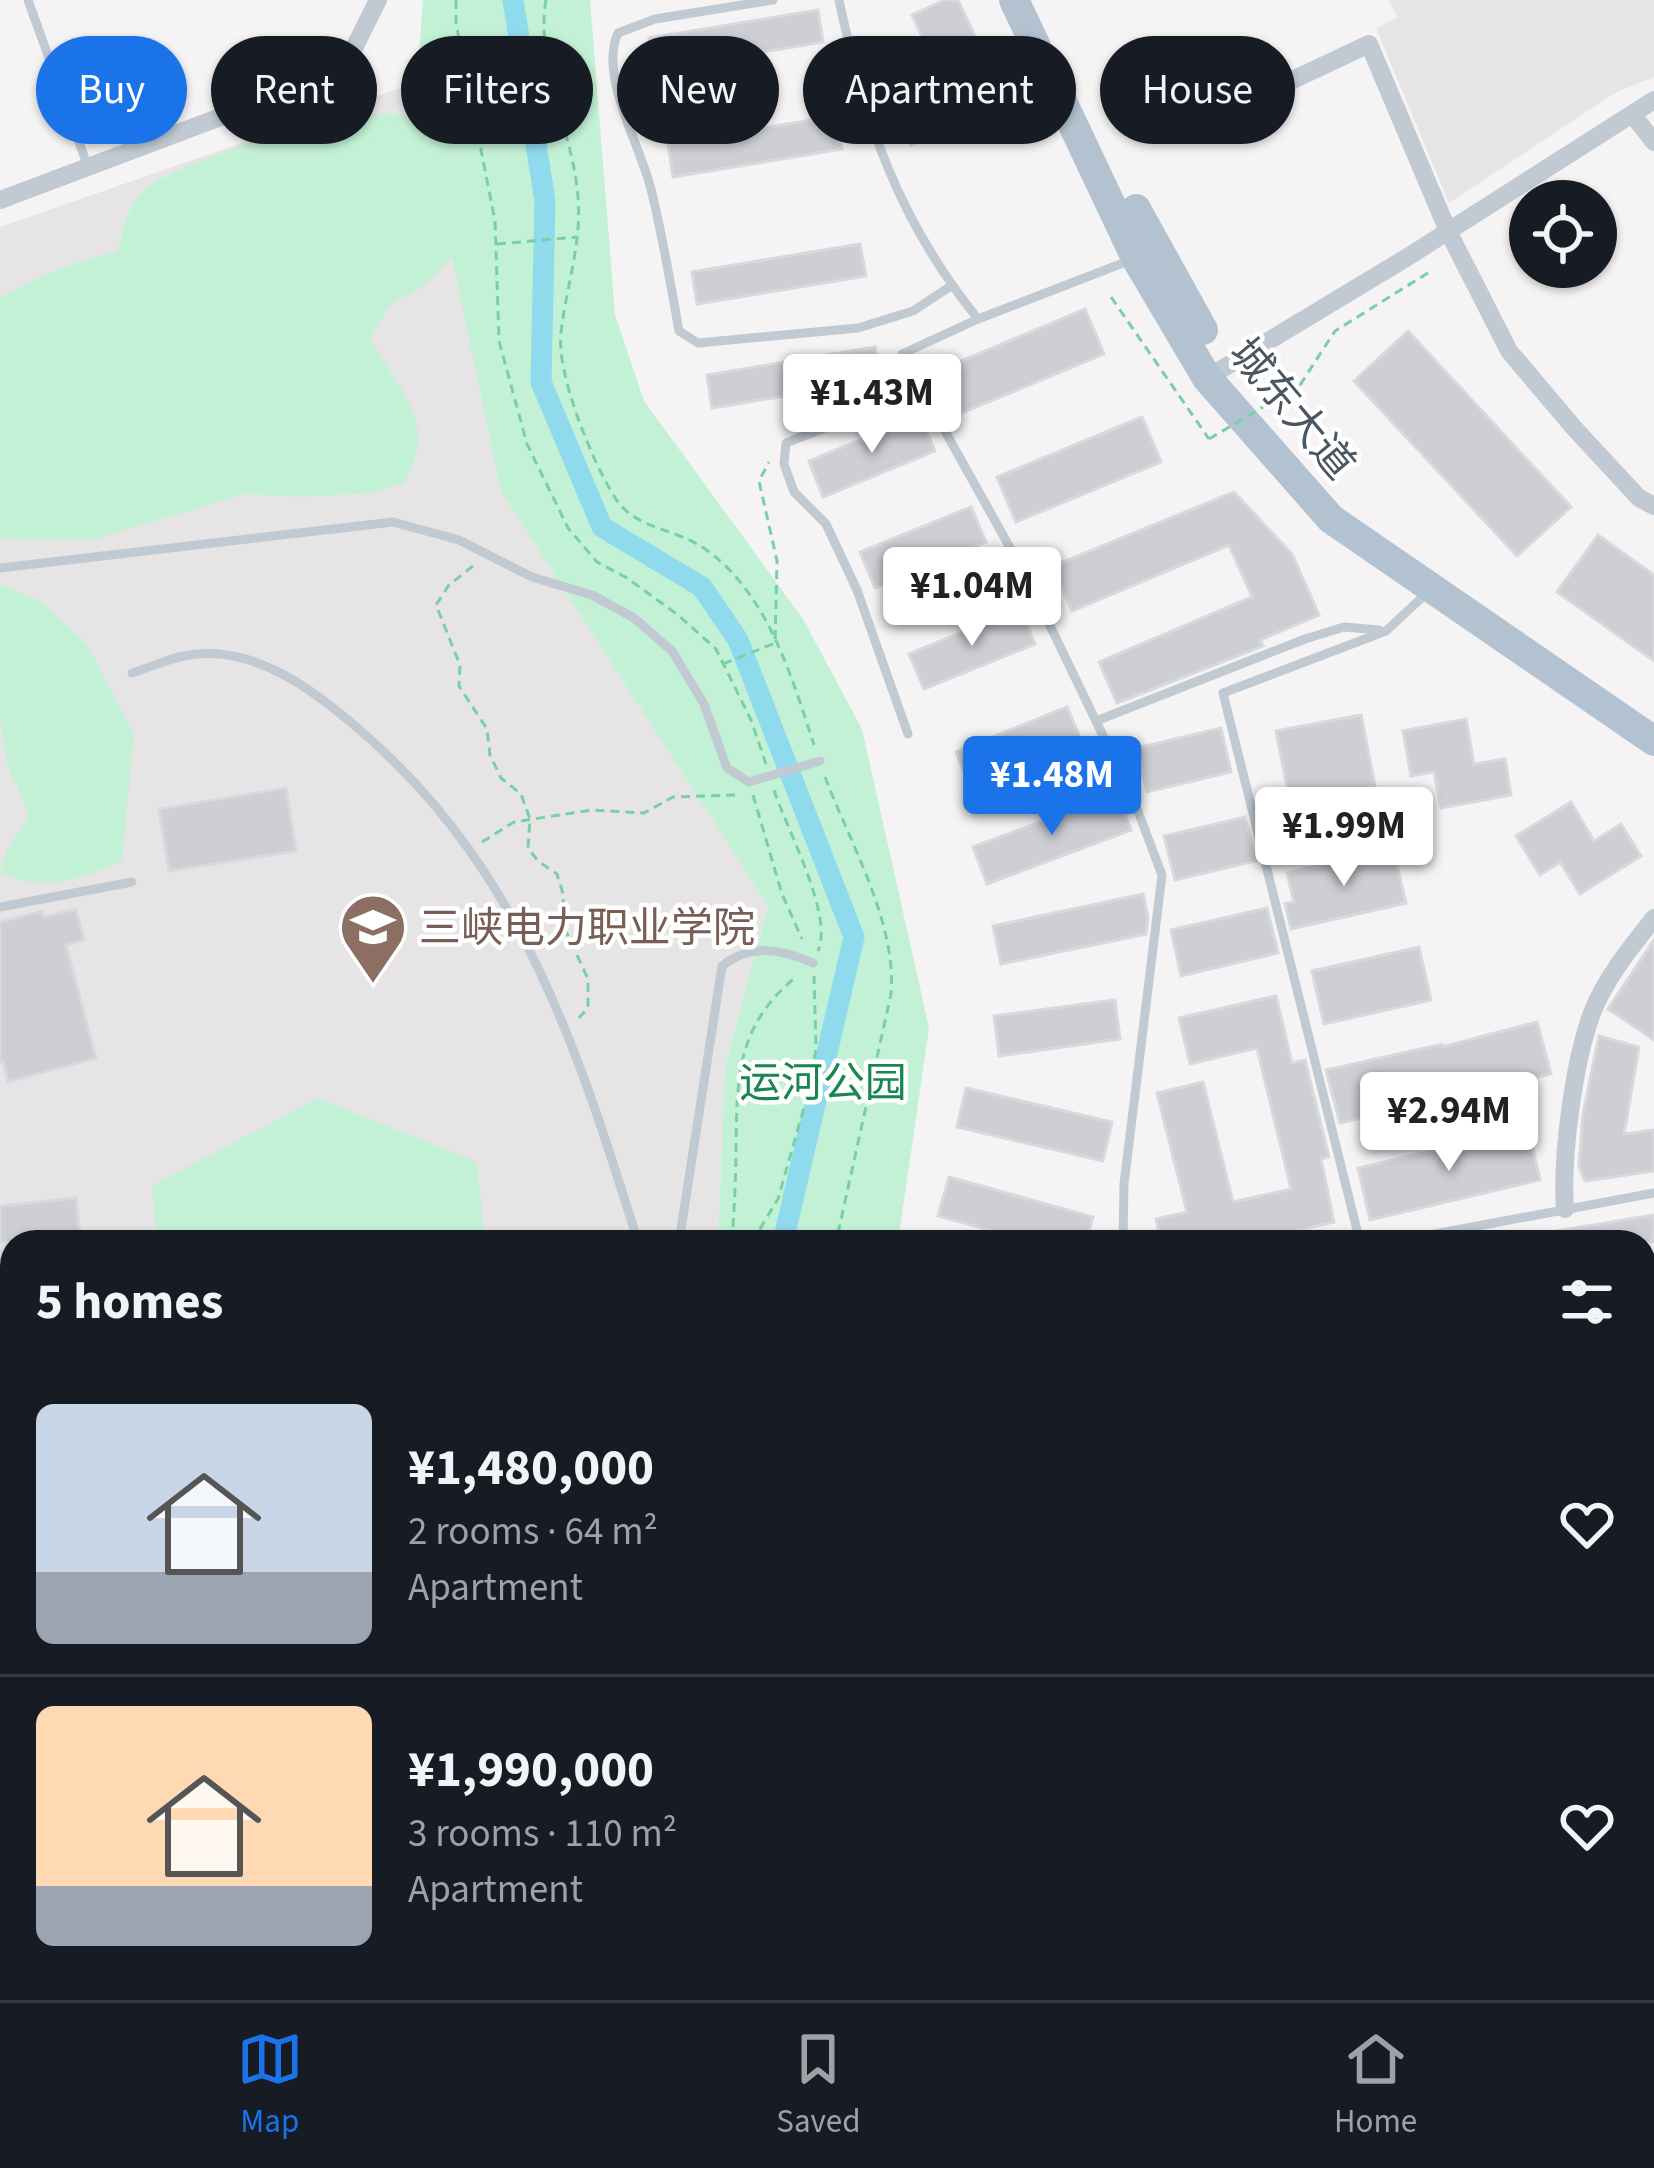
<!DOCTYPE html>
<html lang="en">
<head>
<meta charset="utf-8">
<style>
	:root { --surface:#171b24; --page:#242831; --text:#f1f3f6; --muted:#9ea1a6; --line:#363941; --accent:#1a73e8 }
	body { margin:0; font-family:"Source Sans 3","Noto Sans SC",sans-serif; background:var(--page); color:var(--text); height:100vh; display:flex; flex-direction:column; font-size:45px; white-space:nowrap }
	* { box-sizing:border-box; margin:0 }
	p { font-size:39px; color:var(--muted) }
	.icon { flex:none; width:66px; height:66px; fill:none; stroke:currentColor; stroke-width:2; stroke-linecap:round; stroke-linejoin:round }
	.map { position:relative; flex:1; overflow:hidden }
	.drawer { position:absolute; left:0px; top:1230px; width:1656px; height:771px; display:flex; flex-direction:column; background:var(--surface); border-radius:36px 36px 0 0; box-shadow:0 3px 9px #0004 }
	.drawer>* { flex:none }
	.top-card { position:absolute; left:36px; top:36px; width:1584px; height:108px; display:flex; gap:24px }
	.buttons { position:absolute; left:1509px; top:180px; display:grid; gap:24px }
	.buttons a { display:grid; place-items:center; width:108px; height:108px; border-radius:50%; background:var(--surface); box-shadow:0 3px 9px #0004; font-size:60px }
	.price { position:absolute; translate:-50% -102px; padding:0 27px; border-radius:12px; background:#fff; color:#222; font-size:39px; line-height:78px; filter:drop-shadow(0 3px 6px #0008) }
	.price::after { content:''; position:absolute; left:50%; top:72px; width:36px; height:27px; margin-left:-18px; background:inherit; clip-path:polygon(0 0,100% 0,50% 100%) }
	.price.active { background:var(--accent); color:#fff }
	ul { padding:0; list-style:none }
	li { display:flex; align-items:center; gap:36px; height:300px; padding:0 36px }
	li+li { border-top:3px solid var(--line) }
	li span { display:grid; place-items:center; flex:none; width:336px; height:240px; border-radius:18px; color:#555 }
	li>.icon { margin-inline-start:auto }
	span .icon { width:144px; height:144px; fill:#fffc; stroke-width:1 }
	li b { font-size:51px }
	h2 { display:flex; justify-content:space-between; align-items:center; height:144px; padding:0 36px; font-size:51px }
	.chip { padding:0 42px; border-radius:54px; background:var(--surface); box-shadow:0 3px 9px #0004; font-size:42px; line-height:108px }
	.chip.active { background:var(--accent); color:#fff }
	.dock { display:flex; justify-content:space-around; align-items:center; height:168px; border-top:3px solid var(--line); background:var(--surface); font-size:33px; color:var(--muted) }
	.dock a { display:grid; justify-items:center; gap:6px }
	.dock .active { color:var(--accent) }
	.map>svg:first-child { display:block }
	.education { fill:#e6e4e5 }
	.green { fill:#c3f1d5 }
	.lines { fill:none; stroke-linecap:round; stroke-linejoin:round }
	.canal { stroke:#90daee; stroke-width:21 }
	.building { fill:#cdcfd5; stroke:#d7d9de; stroke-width:3 }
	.primary-tunnel { stroke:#caccce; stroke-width:30; stroke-dasharray:30 15; stroke-linecap:butt }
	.path { stroke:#7ad0a6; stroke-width:3; stroke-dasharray:9 6; stroke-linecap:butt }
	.lane { stroke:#c1cad2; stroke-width:9 }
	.street { stroke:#c1cad2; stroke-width:18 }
	.primary { stroke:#b3c2d1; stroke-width:30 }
	.path-bridge { stroke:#7ad0a6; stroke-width:3; stroke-dasharray:9 6; stroke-linecap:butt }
	.lane-bridge { stroke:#c1cad2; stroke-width:9 }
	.labels { text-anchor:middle; stroke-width:9; stroke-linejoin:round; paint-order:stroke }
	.street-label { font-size:42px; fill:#4a5661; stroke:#fff }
	.education-label { font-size:42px; fill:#785e54; stroke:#fff; text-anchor:start }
	.park-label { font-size:42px; fill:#17864f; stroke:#fff }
</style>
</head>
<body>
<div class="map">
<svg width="1654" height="2000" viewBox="0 0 1654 2000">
	<rect width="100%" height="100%" fill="#f5f3f3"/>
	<g class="education">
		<path d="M1388 0H1654V77L1615 93 1449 203 1376 28 1398 17Z"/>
		<path d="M417 82 501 492 768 906 725 1066 718 1242H12V1989H834L828 2000H0V227Z"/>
	</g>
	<g class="green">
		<path d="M423 0H590L615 315 644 401 803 619 862 729 929 1028 898 1242H718L725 1066 768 906 501 492 452 257 423 286 390 305 370 338C387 371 421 405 418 445 417 458 409 471 405 483L370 493 301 497 245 494 92 540 0 539V298C39 276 74 261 118 251 123 230 127 207 143 191 173 161 362 103 401 115 409 117 419 125 426 129L417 82Z"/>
		<path d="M0 584 43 603 87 644 134 735 122 860C89 879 34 894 0 871L6 852 29 814 8 766 0 722Z"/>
		<path d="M318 1098 477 1162 485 1242H157L152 1186Z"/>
		<path d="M834 1989H1178L1176 2000H828Z"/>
	</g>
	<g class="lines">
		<g class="canal">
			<path d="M513 0 545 201 541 382 602 527 702 587 738 640 854 937 783 1242"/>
			<path d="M901 2000 903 1989"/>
		</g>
	</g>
	<g class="building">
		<path d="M945 0H958L979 45 935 65 912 15Z"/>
		<path d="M818 10 823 42 654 70 649 38Z"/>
		<path d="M917 66 946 130 911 145 882 82Z"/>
		<path d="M836 116 842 149 673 177 668 144Z"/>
		<path d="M860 244 866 276 697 304 692 272Z"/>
		<path d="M1085 309 1104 354 959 414 940 370Z"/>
		<path d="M1408 331 1571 507 1517 556 1354 381Z"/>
		<path d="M875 347 881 380 712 408 707 375Z"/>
		<path d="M920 415 935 451 823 497 809 461Z"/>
		<path d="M1142 417 1161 462 1016 522 997 477Z"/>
		<path d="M1234 492 1292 554 1319 615 1260 640 1263 646 1117 703 1099 662 1252 597 1229 545 1072 611 1053 566Z"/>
		<path d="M971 507 986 542 875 588 860 552Z"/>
		<path d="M1598 535 1654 575V661L1557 592Z"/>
		<path d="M1020 608 1035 644 924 689 909 654Z"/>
		<path d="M1067 707 1082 742 971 788 956 752Z"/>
		<path d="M1361 715 1375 786 1290 802 1276 731Z"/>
		<path d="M1466 719 1474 764 1505 759 1511 795 1441 808 1434 772 1411 776 1403 731Z"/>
		<path d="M1221 728 1231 772 1147 792 1137 748Z"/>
		<path d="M286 788 296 851 169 871 159 809Z"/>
		<path d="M1117 793 1131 830 987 884 973 847Z"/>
		<path d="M1571 802 1594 841 1621 824 1641 856 1580 894 1560 862 1540 875 1516 836Z"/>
		<path d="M1245 817 1256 861 1175 880 1164 836Z"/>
		<path d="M1393 849 1406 903 1291 929 1285 904 1294 902 1287 873Z"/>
		<path d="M1143 894 1148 917 1146 934 1001 964 993 926Z"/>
		<path d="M1267 908 1278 953 1181 976 1171 930Z"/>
		<path d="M76 909 84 940 66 945 96 1058 8 1082 3 1061 0 1062V922L42 911 44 917Z"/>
		<path d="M1654 940V1040L1608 1009Z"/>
		<path d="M1419 947 1431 1000 1324 1024 1312 971Z"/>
		<path d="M1276 996 1292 1063 1305 1060 1329 1157 1321 1159 1334 1222 1244 1242H1161L1156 1219 1187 1212 1157 1093 1203 1082 1233 1202 1291 1189 1257 1048 1190 1064 1179 1018Z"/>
		<path d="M1115 1000 1120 1039 999 1056 994 1016Z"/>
		<path d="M1537 1022 1551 1074 1340 1123 1326 1070 1442 1044V1047Z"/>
		<path d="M1599 1036 1639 1047 1624 1134 1654 1130V1171L1585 1181 1579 1166 1583 1114Z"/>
		<path d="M966 1088 1112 1122 1103 1161 957 1127Z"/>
		<path d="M1528 1128 1540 1180 1370 1220 1358 1168Z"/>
		<path d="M949 1177 1093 1217 1086 1242H1033L938 1216Z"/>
		<path d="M76 1198 81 1242H0V1206Z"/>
		<path d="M1654 1215V1242H1546L1545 1233Z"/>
	</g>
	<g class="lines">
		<path class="primary-tunnel" d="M0 1957 12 1954"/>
		<g class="path">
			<path d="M456 0V23L495 221 499 341 527 444 568 528 597 562 627 578 678 615 716 649 751 720 766 764"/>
			<path d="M546 0C535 67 573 131 578 197 582 243 566 288 561 333 556 373 592 461 614 496 634 530 674 527 705 549 767 592 792 677 814 745"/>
			<path d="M497 244 577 237"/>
			<path d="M1111 297 1209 439"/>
			<path d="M1300 385 1335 331 1431 271"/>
			<path d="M473 566 449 585 436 605 460 665 459 686 487 729 490 755 501 778 521 794 530 819 528 848 538 861 557 874 564 897 560 918 588 979V1008L576 1021"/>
			<path d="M723 664 775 643 777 561 759 481 769 462"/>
			<path d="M825 777C850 843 897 923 891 994L836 1242"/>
			<path d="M774 790C786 828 834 915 818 951"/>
			<path d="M753 795 782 894 802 939"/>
			<path d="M482 842 514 822 592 810 644 813 673 797 736 795"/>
			<path d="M732 1242C734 1210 736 1178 736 1147 737 1075 737 1025 797 976"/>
			<path d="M752 1242 778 1199 803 1111 816 1050 814 976"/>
			<path d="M851 2000 856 1989"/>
			<path d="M957 2000 962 1989"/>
		</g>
		<g class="lane">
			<path d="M28 0 88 167"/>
			<path d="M773 0 655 19 618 33C598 77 642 147 652 193 663 239 671 285 679 331L698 343 858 328 913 311 951 286"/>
			<path d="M839 0C865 123 898 220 978 319"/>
			<path d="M0 568 393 522 459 540 532 577 592 595 634 618 672 651 704 704 727 768 749 782"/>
			<path d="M132 673C149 668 167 659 184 656 255 641 322 696 370 739 523 875 579 1053 638 1242"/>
			<path d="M1096 721 1305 639 1344 627 1379 630"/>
			<path d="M908 734 857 590 826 524 794 492 784 464 786 443 922 390"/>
			<path d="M0 907 132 882"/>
			<path d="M679 1242 722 966C751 943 781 949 813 963"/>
			<path d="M1123 1242 1124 1184 1162 875 1133 798 1028 580 902 354 978 319 1131 260"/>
			<path d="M1360 1242 1223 693 1386 631 1429 591"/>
			<path d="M1392 1242 1654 1193"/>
			<path d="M0 1716 12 1714"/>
			<path d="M0 1819 12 1826"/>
			<path d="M307 1989 327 2000"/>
			<path d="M1356 1989 1358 2000"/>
		</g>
		<g class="street">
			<path d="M1267 92 1369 44 1448 231 1509 351 1575 429 1639 498 1654 506"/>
			<path d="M1632 114 1654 142"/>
			<path d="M0 200 303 86 350 56 378 0"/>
			<path d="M1207 378 1406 258 1654 100"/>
			<path d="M1565 1209C1561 1158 1574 1061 1592 1013 1605 979 1631 947 1654 918"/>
		</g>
		<g class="primary">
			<path d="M1014 0 1136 258 1207 378 1331 519 1654 741"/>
			<path d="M1136 209 1203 330"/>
			<path d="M1644 1553 1654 1551"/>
		</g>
		<path class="path-bridge" d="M1209 439 1300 385"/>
		<path class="lane-bridge" d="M749 782 820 761"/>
	</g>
	<defs>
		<g id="university-pin" transform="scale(3.45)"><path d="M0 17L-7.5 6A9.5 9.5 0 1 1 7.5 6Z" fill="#8d6e63" stroke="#fff"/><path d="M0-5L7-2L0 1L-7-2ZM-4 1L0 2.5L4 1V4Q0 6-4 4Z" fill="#fff"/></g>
	</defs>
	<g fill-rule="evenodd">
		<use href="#university-pin" x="373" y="927"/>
	</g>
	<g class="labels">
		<g class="street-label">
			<text transform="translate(1293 408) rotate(50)" y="15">城东大道</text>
		</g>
		<g class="education-label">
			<text x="419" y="942">三峡电力职业学院</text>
		</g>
		<g class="park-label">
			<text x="823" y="1097">运河公园</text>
		</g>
	</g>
</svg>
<div class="buttons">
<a><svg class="icon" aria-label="locate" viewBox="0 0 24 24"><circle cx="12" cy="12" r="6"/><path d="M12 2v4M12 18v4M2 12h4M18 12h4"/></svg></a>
</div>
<b class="price" style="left:872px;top:456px">¥1.43M</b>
<b class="price" style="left:972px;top:649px">¥1.04M</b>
<b class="price active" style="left:1052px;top:838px">¥1.48M</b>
<b class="price" style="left:1344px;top:889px">¥1.99M</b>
<b class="price" style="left:1449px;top:1174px">¥2.94M</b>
<div class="top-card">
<a class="chip active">Buy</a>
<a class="chip">Rent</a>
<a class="chip">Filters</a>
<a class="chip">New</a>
<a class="chip">Apartment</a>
<a class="chip">House</a>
</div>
<section class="drawer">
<h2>5 homes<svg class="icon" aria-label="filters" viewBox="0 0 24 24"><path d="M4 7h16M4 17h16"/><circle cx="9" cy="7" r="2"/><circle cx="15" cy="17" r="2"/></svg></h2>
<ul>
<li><span style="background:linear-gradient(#c9d6e8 70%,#9aa5b1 0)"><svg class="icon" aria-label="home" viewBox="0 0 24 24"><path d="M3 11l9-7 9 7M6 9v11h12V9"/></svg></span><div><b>¥1,480,000</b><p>2 rooms · 64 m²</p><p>Apartment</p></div><svg class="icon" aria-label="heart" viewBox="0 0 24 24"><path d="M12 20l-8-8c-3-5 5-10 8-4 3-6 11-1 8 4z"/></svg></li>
<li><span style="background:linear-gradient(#ffd9b3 75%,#9aa5b1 0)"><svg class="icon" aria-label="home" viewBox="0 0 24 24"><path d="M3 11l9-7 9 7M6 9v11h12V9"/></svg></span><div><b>¥1,990,000</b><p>3 rooms · 110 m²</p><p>Apartment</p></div><svg class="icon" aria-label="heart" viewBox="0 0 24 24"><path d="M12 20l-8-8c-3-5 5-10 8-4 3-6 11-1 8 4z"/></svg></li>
</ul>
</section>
</div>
<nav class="dock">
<a class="active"><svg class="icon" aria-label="map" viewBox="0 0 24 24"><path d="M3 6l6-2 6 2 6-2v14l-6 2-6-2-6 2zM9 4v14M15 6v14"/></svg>Map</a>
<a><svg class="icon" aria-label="saved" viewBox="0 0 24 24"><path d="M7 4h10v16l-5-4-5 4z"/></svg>Saved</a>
<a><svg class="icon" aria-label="home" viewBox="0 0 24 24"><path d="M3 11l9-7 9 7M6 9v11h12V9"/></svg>Home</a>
</nav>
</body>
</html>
